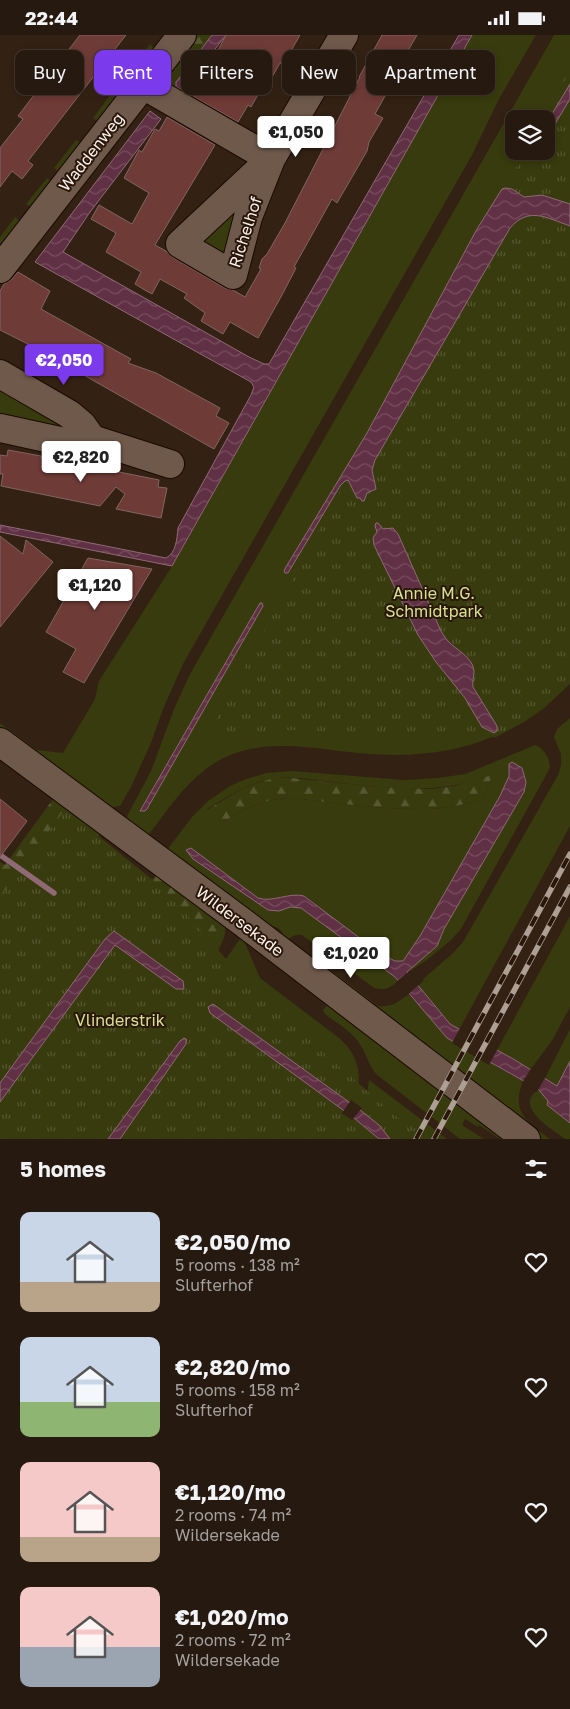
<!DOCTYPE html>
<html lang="en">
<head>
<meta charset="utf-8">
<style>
	:root { --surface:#26190f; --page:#2e2218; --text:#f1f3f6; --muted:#a4a09e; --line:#42382f; --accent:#7c3aed }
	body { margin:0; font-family:"Golos Text",sans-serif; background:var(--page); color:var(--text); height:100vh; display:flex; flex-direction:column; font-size:19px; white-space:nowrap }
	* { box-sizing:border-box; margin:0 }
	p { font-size:16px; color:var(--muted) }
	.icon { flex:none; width:28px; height:28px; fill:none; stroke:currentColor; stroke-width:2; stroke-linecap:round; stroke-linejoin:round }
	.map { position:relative; height:1104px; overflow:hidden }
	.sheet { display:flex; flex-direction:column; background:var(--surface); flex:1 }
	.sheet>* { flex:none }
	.top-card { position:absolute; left:15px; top:15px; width:540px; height:45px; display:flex; gap:10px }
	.tools { position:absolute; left:505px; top:75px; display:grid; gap:10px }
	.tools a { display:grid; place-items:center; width:50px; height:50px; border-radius:10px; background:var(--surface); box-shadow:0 2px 8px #0003,0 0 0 1px var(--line); font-size:25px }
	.price { position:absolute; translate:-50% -42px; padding:0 11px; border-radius:5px; background:#fff; color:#222; font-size:16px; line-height:32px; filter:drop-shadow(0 1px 2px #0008) }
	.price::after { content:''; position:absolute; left:50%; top:30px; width:15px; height:11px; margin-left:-8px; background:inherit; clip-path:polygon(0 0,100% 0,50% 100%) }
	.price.on { background:var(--accent); color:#fff }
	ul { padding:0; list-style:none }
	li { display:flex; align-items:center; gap:15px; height:125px; padding:0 20px }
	li span { display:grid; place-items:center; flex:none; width:140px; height:100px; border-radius:10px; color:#555 }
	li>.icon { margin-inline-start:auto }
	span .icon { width:60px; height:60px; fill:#fffc; stroke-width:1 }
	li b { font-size:21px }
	h2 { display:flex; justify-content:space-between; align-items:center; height:60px; padding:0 20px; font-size:21px }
	.pill { padding:0 18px; border-radius:10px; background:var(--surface); box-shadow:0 2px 8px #0003,0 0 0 1px var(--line); font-size:18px; line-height:45px }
	.pill.on { background:var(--accent); color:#fff }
	.status { display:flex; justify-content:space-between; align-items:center; height:35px; padding:0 25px; background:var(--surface); direction:ltr }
	.status svg { height:14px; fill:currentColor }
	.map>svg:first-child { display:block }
	.grass { fill:#373b0d; fill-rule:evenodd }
	.forest { fill:url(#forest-firs) }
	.park { fill:url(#park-tufts) }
	.water { fill:url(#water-waves); stroke:#8f6a75 }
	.pier { fill:#332114 }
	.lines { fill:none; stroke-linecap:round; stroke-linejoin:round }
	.stream { stroke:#8f6a75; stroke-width:5.5 }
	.building { fill:#6f3b37; stroke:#806562 }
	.minor-casing { stroke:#1a0a01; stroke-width:30 }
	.minor { stroke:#6f594b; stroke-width:28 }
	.rail-casing { stroke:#ae9f95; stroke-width:5.5 }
	.rail { stroke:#29170b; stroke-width:4; stroke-dasharray:11; stroke-linecap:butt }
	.labels { text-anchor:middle; stroke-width:4; stroke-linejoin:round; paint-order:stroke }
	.street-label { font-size:16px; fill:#fdf0e8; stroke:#29170b }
	.park-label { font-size:16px; fill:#d7e191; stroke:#29170b }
</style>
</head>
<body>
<div class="status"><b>22:44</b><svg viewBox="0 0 49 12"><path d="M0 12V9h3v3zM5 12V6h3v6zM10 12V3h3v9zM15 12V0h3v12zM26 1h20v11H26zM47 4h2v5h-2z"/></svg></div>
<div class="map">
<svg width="570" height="1104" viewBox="0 0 570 1104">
	<defs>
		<pattern id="forest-firs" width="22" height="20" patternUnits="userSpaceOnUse" patternTransform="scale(1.25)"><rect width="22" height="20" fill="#373b0d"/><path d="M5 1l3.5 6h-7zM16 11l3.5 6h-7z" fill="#555830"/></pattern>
		<pattern id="park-tufts" width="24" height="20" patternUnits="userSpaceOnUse" patternTransform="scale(1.25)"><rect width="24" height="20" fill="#373b0d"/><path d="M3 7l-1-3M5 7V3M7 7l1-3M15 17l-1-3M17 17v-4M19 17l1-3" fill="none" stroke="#555830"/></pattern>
		<pattern id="water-waves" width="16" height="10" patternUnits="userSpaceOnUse" patternTransform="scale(1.25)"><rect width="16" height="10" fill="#603044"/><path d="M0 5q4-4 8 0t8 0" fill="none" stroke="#784e5f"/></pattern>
	</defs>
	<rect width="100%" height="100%" fill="#332114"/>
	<g class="grass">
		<path d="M472 0H536L499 64 472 120 183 629 163 674 151 708 131 752 120 771 107 773 0 701V688L37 715 63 718 95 664 99 646 176 525Z"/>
		<path d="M554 0H570V66L546 84H514V116H540L489 176 477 194 367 398 284 536 340 451 345 446 348 445 494 701C456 718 413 722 371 719 314 716 258 696 206 734 181 753 163 781 144 806L128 793 126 783 151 736 174 674 190 639ZM260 568H262V571L147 774 140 775Z"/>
		<path d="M150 9 154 13 134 38 130 35Z"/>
		<path d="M113 56 118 60 97 86 93 83Z"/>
		<path d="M76 105 81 108 59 137 54 133Z"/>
		<path d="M47 143 51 146 31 172 26 169Z"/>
		<path d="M225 174 238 182 224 229 190 209Z"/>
		<path d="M15 182 20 186 2 210 0 208V202Z"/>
		<path d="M0 346 64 386 63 394 0 386Z"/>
		<path d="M570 683V791L459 995 450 989 418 951 424 945 423 944 453 918 463 907 558 740 561 730V719L554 702 557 694Z"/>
		<path d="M535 710C544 713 550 723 550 733L461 894 450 906 427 925 407 938V936L437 911 444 894 524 757 509 732 507 746 500 761 420 901 403 926H395L381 919 305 861C289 857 272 868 258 863L191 813 268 875C278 874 291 870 301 873L399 945C391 953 385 956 374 953L302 900C293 899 290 903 284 909 284 891 277 892 261 889L163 820 192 782 208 766 230 751 243 745 266 738 292 736 404 745 438 743 465 739 475 735ZM492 740 483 765C465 769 448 773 430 774 383 775 337 768 291 763 265 763 244 774 222 788L207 774C227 762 248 748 272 744 292 740 314 745 333 747 389 754 438 760 492 740Z"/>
		<path d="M570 881V972L553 1004 531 1034 497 1015Z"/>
		<path d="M242 901 260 943 339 1003C354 1016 360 1030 359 1050L99 1104Z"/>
		<path d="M305 918 313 921 378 971C390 973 401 966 408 959L417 968 497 1032 523 1046C511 1077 526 1086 550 1104H540L344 954Z"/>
		<path d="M324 963 509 1104H500L479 1090 478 1092 465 1084 462 1090 484 1104H460L376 1039C368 1030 367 1020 361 1011 353 997 337 988 325 979L323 975 327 970 321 966Z"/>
		<path d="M570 994V1026L557 1051 545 1043Z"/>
		<path d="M369 1045 447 1104H390L367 1059Z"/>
		<path d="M538 1054 548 1066 547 1070 570 1088V1104H565C555 1096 519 1076 533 1059 535 1057 537 1056 538 1054Z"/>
	</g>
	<g class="forest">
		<path d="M191 0H212L176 46V52L183 55 180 60 168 54 163 45Z"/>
		<path d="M492 740 483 765C465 769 448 773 430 774 383 775 337 768 291 763 265 763 244 774 222 788L205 776 242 754 257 748 274 743H292L377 752 430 754 454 751Z"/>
		<path d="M58 757 101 798 0 933V827L5 830Z"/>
		<path d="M160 835 224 888C229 900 218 914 213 925L132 869Z"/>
	</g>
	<g class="park">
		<path d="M570 33V649L543 674 524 687 496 702 432 704 294 695 208 699 525 116H546V84H543Z"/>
		<path d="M65 774 164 854 252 953 393 1079 431 1104H0V862Z"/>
	</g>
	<g class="water">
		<path d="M212 0H226L183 55 176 52V47Z"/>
		<path d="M459 0H472L172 531 0 497V490L166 523C176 518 177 504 178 493L251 360 254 352 251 347 35 227 150 76 161 84 90 177 63 217 249 322 264 329H269Z"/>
		<path d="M570 49V64L546 104V89Z"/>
		<path d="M505 153 512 154 524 162 542 160 570 169V191C547 183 529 171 510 193L375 425 372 435 376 454 367 458 364 466H362L360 463H357L348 445 345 446 340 451 288 538H285L284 536 286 532 367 398 477 194 502 154Z"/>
		<path d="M376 488H378L383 494 393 493 398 499 441 596C443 599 445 603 448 606 456 615 473 622 474 636 474 642 472 647 473 652L497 691V696L494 698 482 692 465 663 436 627 418 600 374 510 373 503 377 497 375 491Z"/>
		<path d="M260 568H262L263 571 147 774 145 776H140Z"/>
		<path d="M512 727 522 733 526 747 524 757 444 894 437 911 407 937 450 989 515 1025 557 1051 570 1026V1088L547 1070 548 1066 538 1054 447 1003 395 942 301 873 290 872 279 876 268 875 193 824 186 815 191 813 258 863C272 868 289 857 304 861L381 919 395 926H403L420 901 500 761 509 741V729Z"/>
		<path d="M114 896 183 946 184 954H176L115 910 0 1067V1048L105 904Z"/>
		<path d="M213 969 360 1075 379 1090 390 1104H379L354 1083 210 978 208 972Z"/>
		<path d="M184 1003 186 1004V1009L120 1104H108L180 1006Z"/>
	</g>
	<g class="pier">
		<path d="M413 933 409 937 420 949 406 961 396 947Z"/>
		<path d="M460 993 498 1013 489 1030 452 1008Z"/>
		<path d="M532 1032 546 1041 537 1057 522 1048Z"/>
		<path d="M351 1065 362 1073 352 1085 342 1078Z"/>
	</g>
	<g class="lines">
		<path class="stream" d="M0 820 54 858"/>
	</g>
	<g class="building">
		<path d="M80 0H126L28 126 33 130 22 144 12 136 0 152V113L23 84 18 81Z"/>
		<path d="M226 0H300L283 30 280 28 267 51 264 49 251 72 248 70 238 87 189 59 202 36 206 38Z"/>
		<path d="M382 0H417L398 33 400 34 375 79 383 83 369 107 367 116 337 168 332 164 294 232 296 233 282 260 258 303 230 287 223 299 201 286 205 278 184 263 187 259 160 244 152 259 143 254 135 249 141 237 106 217 116 198 91 184 99 170 132 189 149 158 124 143 139 115 142 117 155 94 159 96 167 82 215 110 155 210 166 216 172 222 225 253 233 255 245 262 261 234 259 233 262 224 267 219 285 188 360 42H359Z"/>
		<path d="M18 237 50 256 41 274 131 324 128 328 156 338 220 373 216 381 229 388 214 414 36 313 0 295V256L4 249 12 244Z"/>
		<path d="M8 415 41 421V423L74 428V423L95 428 94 432 159 445 158 452 167 453 161 483 116 474 125 459 116 452 100 471 1 451 3 439H0V420L7 421Z"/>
		<path d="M0 501 23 519 26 505 53 527 0 592Z"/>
		<path d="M88 523 152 534 84 648 63 637 76 614 46 597Z"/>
		<path d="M0 764 27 786 0 822Z"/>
	</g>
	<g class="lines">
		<g class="minor-casing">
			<g id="minor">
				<path d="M143 50 271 124 180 209 233 240 248 182 271 124 344 0"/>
				<path d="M0 234 182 0"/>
				<path d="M0 339 69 379 82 390 92 404"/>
				<path d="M0 393 69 408 92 404 170 429"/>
				<path d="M0 707 241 886 526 1104"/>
			</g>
		</g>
		<use href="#minor" class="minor"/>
		<g class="rail-casing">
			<g id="rail">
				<path d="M416 1104 570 819"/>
				<path d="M434 1104 570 852"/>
			</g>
		</g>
		<use href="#rail" class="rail"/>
	</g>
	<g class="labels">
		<g class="street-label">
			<text transform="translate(91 117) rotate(-52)" y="6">Waddenweg</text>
			<text transform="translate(245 197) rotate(-72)" y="6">Richelhof</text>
			<text transform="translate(240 886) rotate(37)" y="6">Wildersekade</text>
		</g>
		<g class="park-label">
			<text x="434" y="564">Annie M.G.<tspan x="434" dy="18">Schmidtpark</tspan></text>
			<text x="120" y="991">Vlinderstrik</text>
		</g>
	</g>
</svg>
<div class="tools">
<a><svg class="icon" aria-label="layers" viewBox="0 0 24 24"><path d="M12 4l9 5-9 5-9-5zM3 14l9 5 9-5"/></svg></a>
</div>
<b class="price" style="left:296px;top:123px">€1,050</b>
<b class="price on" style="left:64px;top:351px">€2,050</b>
<b class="price" style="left:81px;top:448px">€2,820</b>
<b class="price" style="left:95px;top:576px">€1,120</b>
<b class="price" style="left:351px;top:944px">€1,020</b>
<div class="top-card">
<a class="pill">Buy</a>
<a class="pill on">Rent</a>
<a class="pill">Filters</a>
<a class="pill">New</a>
<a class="pill">Apartment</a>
</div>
</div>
<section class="sheet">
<h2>5 homes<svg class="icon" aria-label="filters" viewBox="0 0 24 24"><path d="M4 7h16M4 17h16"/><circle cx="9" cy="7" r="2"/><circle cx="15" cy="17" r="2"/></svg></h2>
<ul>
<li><span style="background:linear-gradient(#c9d6e8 70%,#b9a48a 0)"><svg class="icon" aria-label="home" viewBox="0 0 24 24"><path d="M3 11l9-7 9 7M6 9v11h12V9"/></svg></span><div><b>€2,050/mo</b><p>5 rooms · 138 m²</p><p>Slufterhof</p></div><svg class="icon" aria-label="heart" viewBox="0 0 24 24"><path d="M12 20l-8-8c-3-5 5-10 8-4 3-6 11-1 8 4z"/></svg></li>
<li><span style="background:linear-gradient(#c9d6e8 65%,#8fb573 0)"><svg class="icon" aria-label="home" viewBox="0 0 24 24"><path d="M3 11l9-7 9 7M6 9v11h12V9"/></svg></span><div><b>€2,820/mo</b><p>5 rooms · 158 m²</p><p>Slufterhof</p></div><svg class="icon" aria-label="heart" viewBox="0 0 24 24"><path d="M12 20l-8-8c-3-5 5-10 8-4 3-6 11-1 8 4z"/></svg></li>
<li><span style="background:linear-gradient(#f6c9c9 75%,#b9a48a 0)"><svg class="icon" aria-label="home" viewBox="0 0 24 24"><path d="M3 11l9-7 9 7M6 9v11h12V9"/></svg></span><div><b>€1,120/mo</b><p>2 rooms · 74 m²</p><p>Wildersekade</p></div><svg class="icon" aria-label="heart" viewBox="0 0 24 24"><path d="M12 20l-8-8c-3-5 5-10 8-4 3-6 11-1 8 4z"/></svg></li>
<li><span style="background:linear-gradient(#f6c9c9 60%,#9aa5b1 0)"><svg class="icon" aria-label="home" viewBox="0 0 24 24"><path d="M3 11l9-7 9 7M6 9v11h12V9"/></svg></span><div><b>€1,020/mo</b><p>2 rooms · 72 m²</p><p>Wildersekade</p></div><svg class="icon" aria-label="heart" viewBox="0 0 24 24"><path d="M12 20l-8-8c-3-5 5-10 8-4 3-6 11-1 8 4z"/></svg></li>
</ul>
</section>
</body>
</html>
